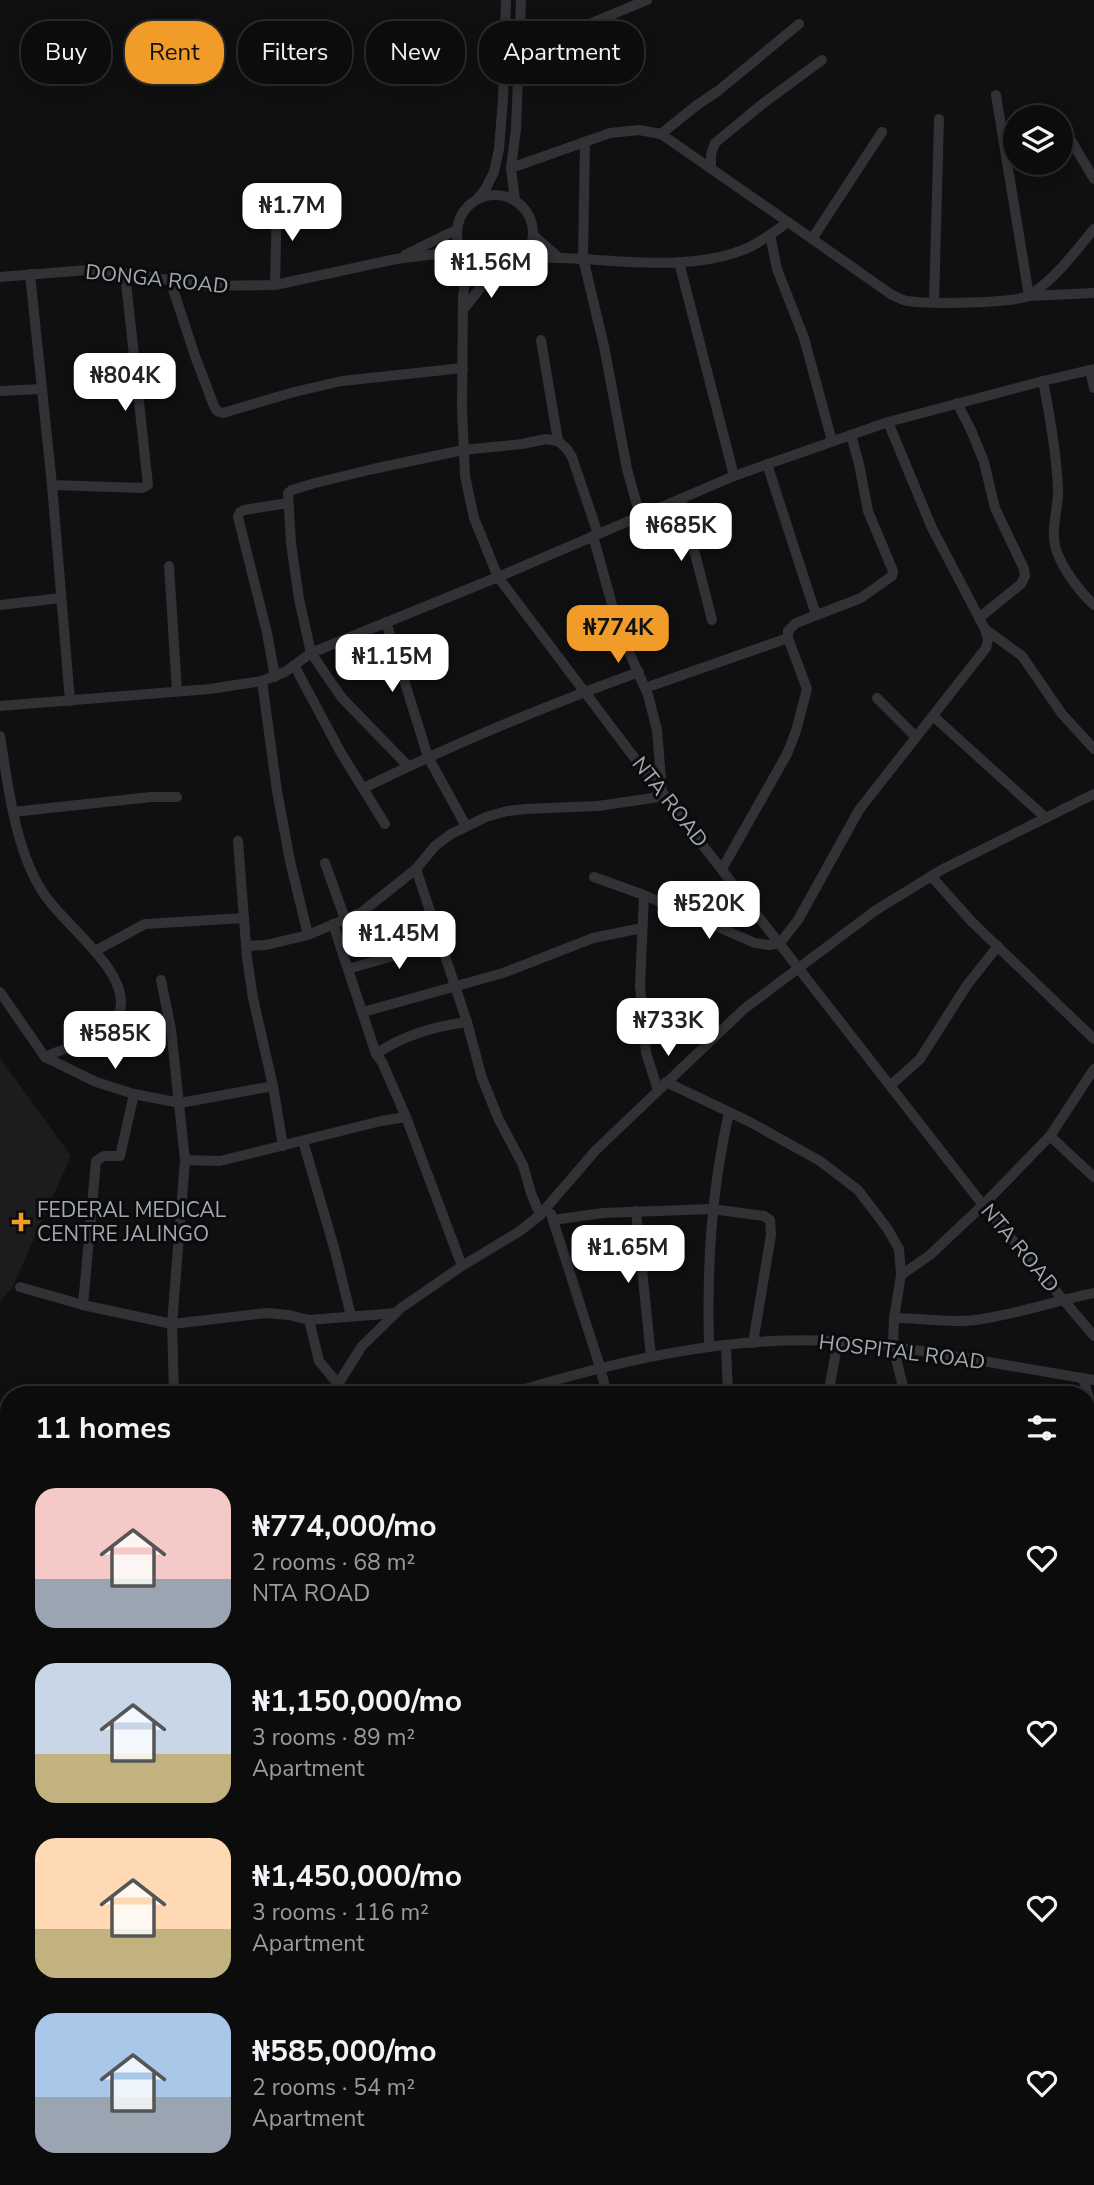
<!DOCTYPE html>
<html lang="en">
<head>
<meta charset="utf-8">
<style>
	:root { --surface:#0c0c0d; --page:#151516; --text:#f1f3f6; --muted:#9a9b9d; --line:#2c2c2e; --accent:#f19c28 }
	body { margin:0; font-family:"Nunito Sans",sans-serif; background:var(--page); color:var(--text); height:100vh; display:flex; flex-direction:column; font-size:26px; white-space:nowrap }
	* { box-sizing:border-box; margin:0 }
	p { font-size:23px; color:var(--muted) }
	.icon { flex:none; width:38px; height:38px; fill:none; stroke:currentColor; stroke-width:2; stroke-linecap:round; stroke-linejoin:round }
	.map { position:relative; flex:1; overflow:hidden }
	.sheet { position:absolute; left:0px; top:1386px; width:1096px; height:800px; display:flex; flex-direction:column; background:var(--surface); border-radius:28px 28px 0 0; box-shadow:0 4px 18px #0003,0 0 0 2px var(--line) }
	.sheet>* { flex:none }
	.hud { position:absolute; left:21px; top:21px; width:700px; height:63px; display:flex; gap:14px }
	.tools { position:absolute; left:1003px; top:105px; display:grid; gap:14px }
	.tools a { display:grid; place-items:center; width:70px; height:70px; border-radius:50%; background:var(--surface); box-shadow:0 4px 18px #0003,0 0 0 2px var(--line); font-size:35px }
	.price { position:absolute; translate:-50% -60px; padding:0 16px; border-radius:14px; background:#fff; color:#222; font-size:23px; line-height:46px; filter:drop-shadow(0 2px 4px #0008) }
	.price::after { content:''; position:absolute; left:50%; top:42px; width:21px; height:16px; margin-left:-10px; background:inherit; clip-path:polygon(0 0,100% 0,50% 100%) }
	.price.on { background:var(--accent); color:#111 }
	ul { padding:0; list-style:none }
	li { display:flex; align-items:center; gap:21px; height:175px; padding:0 35px }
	li span { display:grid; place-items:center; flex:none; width:196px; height:140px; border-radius:21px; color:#555 }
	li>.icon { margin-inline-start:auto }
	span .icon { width:84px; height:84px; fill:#fffc; stroke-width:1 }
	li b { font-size:30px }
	h2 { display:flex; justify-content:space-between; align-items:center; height:84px; padding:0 35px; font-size:30px }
	.chip { padding:0 24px; border-radius:28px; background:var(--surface); box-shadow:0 4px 18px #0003,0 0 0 2px var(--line); font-size:24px; line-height:63px }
	.chip.on { background:var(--accent); color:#111 }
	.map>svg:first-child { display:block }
	.built { fill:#1c1c1e }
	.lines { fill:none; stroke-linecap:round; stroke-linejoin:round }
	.minor { stroke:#313236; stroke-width:10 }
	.poi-dot { fill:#f19c28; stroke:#0b0b0c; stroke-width:2.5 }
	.labels { text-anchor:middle; stroke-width:6; stroke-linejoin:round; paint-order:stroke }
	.street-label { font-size:21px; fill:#a1a8b2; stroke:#0b0b0c }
	.poi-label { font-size:21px; fill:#a1a8b2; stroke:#0b0b0c; text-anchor:start }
</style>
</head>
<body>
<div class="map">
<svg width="1094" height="2185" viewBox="0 0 1094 2185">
	<rect width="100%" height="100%" fill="#101011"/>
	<path class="built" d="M0 1058 71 1156 12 1288 0 1301Z"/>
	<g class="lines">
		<g class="minor">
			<path d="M520 53 647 0"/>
			<path d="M996 95 1029 296 1094 293"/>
			<path d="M661 134 697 105 718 91 799 24"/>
			<path d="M585 142 583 258 604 346 627 469 640 516"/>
			<path d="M1072 142 1094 179"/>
			<path d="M511 168 610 133 639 130 661 134 788 222"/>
			<path d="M711 169V154L715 143 761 105 822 60"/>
			<circle cx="495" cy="233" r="38"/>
			<path d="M478 198 486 188 494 172 499 149 503 99 506 0"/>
			<path d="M515 201 511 168 516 129 521 0"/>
			<path d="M533 235 557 256"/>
			<path d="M770 235 777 269 804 338 832 441"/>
			<path d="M812 239 882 132"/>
			<path d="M405 255 456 230"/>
			<path d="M524 258C596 254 674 276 743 250 759 244 774 232 788 222L892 295C897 297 902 300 907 301 927 304 1016 304 1030 295 1056 278 1075 252 1094 229"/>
			<path d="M467 259 463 298 462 408 465 476 474 518 498 577 630 752 983 1205 1094 1336"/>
			<path d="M679 262 734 476"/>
			<path d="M30 274 52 485 70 701"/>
			<path d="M0 277 87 270 125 273 207 286 275 285 396 259 461 251"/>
			<path d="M170 280 195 356 214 406 217 411 223 413 294 392 342 381 463 368"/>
			<path d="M275 285 277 201"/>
			<path d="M934 302 939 119"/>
			<path d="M464 309 493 271"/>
			<path d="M541 340 558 441"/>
			<path d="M1090 370 1094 388"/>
			<path d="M1043 381C1050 416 1056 451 1058 488 1059 508 1049 532 1057 552 1064 571 1080 592 1094 605"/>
			<path d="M0 391 41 389"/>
			<path d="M957 403 971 430 984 462 995 508 1024 569 1025 576 1021 584 979 618"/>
			<path d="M767 464 816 615"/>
			<path d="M52 485 142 488 148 485 125 273"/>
			<path d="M681 499 712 620"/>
			<path d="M593 536 613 608 625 643 648 695 657 730 662 791"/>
			<path d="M169 566 177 691"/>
			<path d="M0 605 61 598"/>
			<path d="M386 622 428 757 466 826"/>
			<path d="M985 629 1022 656 1062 714 1094 749"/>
			<path d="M294 665 341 753 385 824"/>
			<path d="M275 677 267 633 238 517 240 512 244 510 288 503"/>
			<path d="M262 681 277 791 290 861 308 935 362 912 416 869 435 846 451 834 486 817 507 811 526 809 598 806 666 796"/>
			<path d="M645 688 788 638"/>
			<path d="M877 698 916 737"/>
			<path d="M0 706 210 689 262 681 285 672 311 653 498 577 734 476 888 422 1043 381 1094 369"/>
			<path d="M933 716 1046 818"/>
			<path d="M0 736C8 785 15 851 44 894 63 924 130 971 120 1010 114 1035 66 1047 45 1057"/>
			<path d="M408 766 342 698 311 653 299 599 291 543 288 493 292 490 315 483 373 469 463 450 522 444 546 439 558 441 566 448 572 457 598 534"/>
			<path d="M364 788C453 744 545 706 639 672"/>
			<path d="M13 812 151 797H177"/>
			<path d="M238 841 247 958 253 998 273 1086 283 1146"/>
			<path d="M325 863 345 919"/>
			<path d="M416 869 467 1022 482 1078 499 1120 523 1165 531 1193 540 1215"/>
			<path d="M722 869 787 754 796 731 807 689 788 638V631L796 623 861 598 892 576 893 571 868 511 859 464 851 435"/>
			<path d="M931 876 972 922 1094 1039"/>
			<path d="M594 877 644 895 755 943 769 945 780 943 798 920 859 810 986 648 988 640 985 629 932 528 888 422"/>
			<path d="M644 895 640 986 646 1053 658 1090"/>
			<path d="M333 924 376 1054 382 1062 406 1117 462 1266"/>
			<path d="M246 946 266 945 308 935"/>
			<path d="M95 951 145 924 244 918"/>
			<path d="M348 969 441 942"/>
			<path d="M161 980 171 1029 185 1160 172 1324 174 1395"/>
			<path d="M0 992 45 1057 96 1082 134 1094 180 1103 273 1086"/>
			<path d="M363 1012 503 973 593 938 642 928"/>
			<path d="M376 1054C402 1036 436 1026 467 1022"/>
			<path d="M666 1082 748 1121 820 1161 858 1190 887 1228 899 1249 901 1275 894 1318 893 1346 905 1395"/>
			<path d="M890 1086 920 1059 967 985 998 946"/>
			<path d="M1050 1136 1094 1177"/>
			<path d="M303 1141 335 1251 351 1316"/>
			<path d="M185 1160 220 1161 381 1121 406 1117"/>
			<path d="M636 1211 651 1356"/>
			<path d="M551 1214 600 1367 607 1395"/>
			<path d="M553 1220 603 1213 712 1209 764 1216 770 1220 771 1235 753 1343"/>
			<path d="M901 1275 930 1255 983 1205 1050 1136 1094 1069"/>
			<path d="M20 1287 83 1305 172 1324 267 1313 289 1315 309 1320 396 1313"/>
			<path d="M83 1305 96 1161 104 1156H120L134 1094"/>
			<path d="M894 1318C923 1318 954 1324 982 1319 1020 1313 1056 1301 1094 1293"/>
			<path d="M309 1320 319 1361 338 1384 329 1395"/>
			<path d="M726 1345 728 1395"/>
			<path d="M709 1346C707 1264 711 1193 729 1112"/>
			<path d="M1083 1378 1094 1415"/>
			<path d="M347 1395 338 1384 362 1346 401 1308 462 1266 520 1231 540 1215 596 1150 744 1009 876 910 943 869 1094 794"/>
			<path d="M505 1395C612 1362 724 1335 837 1341 876 1343 915 1350 953 1356 1000 1364 1047 1372 1094 1380"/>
			<path d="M828 1395 838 1341"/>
			<path d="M1087 1572 1094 1569"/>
			<path d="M0 1591 9 1588"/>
			<path d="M1087 1614 1094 1610"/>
			<path d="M1087 1695 1094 1693"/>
			<path d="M1087 1788 1094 1790"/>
			<path d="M0 1792 9 1791"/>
			<path d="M1087 1901 1094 1889"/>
			<path d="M1087 2080 1094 2077"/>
			<path d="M609 2177 611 2185"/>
			<path d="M906 2177 912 2185"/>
			<path d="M710 2185 721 2177"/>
			<path d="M858 2185 867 2177"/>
		</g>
	</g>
	<path class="poi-dot" d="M17.5 1211.5h7v7h7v7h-7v7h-7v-7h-7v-7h7z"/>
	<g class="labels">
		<g class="street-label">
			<text transform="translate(157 279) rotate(6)" y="7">DONGA ROAD</text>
			<text transform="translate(670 802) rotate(52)" y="7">NTA ROAD</text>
			<text transform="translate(1020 1248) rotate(50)" y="7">NTA ROAD</text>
			<text transform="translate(902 1352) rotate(7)" y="7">HOSPITAL ROAD</text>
		</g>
		<g class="poi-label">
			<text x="37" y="1217">FEDERAL MEDICAL<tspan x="37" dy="24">CENTRE JALINGO</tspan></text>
		</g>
	</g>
</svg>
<div class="tools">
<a><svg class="icon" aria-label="layers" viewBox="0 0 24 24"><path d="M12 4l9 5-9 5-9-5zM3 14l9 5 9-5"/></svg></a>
</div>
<b class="price" style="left:292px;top:243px">₦1.7M</b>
<b class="price" style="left:491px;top:300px">₦1.56M</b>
<b class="price" style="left:125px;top:413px">₦804K</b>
<b class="price" style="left:681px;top:563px">₦685K</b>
<b class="price on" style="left:618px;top:665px">₦774K</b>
<b class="price" style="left:392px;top:694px">₦1.15M</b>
<b class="price" style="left:709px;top:941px">₦520K</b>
<b class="price" style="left:399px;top:971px">₦1.45M</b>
<b class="price" style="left:668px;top:1058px">₦733K</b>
<b class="price" style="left:115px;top:1071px">₦585K</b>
<b class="price" style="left:628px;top:1285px">₦1.65M</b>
<div class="hud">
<a class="chip">Buy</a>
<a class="chip on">Rent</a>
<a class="chip">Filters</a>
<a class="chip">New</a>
<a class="chip">Apartment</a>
</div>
<section class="sheet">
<h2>11 homes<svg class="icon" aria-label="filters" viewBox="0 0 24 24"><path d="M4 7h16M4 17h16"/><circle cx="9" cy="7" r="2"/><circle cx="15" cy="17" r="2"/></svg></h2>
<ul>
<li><span style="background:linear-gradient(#f6c9c9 65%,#9aa5b1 0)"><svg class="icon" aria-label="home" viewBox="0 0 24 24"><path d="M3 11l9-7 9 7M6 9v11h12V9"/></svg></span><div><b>₦774,000/mo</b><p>2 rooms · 68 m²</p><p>NTA ROAD</p></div><svg class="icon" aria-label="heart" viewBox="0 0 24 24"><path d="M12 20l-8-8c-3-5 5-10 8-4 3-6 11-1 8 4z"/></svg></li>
<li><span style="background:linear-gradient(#c9d6e8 65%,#c2b280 0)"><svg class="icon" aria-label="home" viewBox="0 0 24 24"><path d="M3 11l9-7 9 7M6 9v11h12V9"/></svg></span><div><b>₦1,150,000/mo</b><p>3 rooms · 89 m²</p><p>Apartment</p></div><svg class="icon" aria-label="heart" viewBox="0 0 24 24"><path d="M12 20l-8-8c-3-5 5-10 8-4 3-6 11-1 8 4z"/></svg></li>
<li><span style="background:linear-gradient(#ffd9b3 65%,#c2b280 0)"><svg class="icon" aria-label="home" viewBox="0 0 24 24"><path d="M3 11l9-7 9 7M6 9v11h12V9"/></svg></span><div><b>₦1,450,000/mo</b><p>3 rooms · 116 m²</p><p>Apartment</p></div><svg class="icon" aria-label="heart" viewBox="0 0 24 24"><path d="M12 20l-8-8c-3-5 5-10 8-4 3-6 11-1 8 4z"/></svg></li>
<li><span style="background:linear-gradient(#a9c7e8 60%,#9aa5b1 0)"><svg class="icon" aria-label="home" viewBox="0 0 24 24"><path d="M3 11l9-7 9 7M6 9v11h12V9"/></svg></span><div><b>₦585,000/mo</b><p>2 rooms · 54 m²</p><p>Apartment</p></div><svg class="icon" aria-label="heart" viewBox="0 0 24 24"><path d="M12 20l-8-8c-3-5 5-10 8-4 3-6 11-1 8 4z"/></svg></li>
</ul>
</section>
</div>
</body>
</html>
